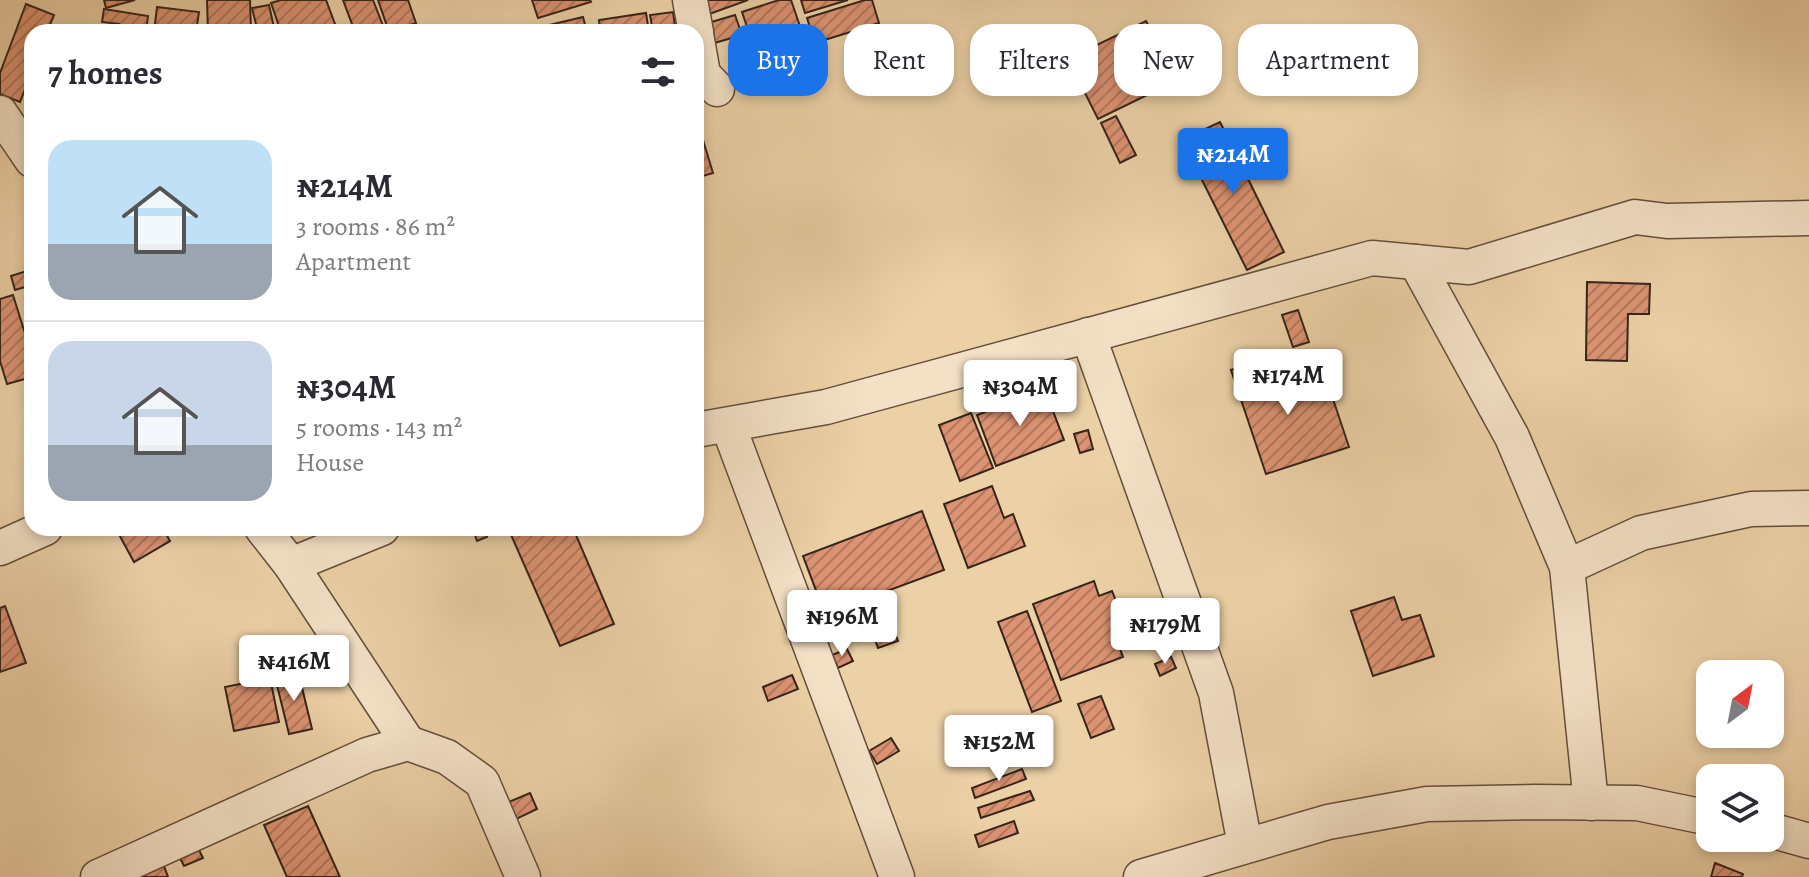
<!DOCTYPE html>
<html lang="en">
<head>
<meta charset="utf-8">
<style>
	:root { --surface:#fff; --page:#f2f2f3; --text:#2b2b33; --muted:#7c7c81; --line:#e1e1e2; --accent:#1a73e8 }
	body { margin:0; font-family:Alegreya,serif; background:var(--page); color:var(--text); height:100vh; display:flex; flex-direction:column; font-size:30px; white-space:nowrap }
	* { box-sizing:border-box; margin:0 }
	p { font-size:26px; color:var(--muted) }
	.icon { flex:none; width:44px; height:44px; fill:none; stroke:currentColor; stroke-width:2; stroke-linecap:round; stroke-linejoin:round }
	.map { position:relative; flex:1; overflow:hidden }
	.panel { position:absolute; left:24px; top:24px; width:680px; height:512px; display:flex; flex-direction:column; background:var(--surface); border-radius:24px; box-shadow:0 4px 12px #0003 }
	.panel>* { flex:none }
	.banner { position:absolute; left:728px; top:24px; width:760px; height:72px; display:flex; gap:16px }
	.needle { width:52px; rotate:32deg }
	.tools { position:absolute; left:1696px; top:660px; display:grid; gap:16px }
	.tools a { display:grid; place-items:center; width:88px; height:88px; border-radius:16px; background:var(--surface); box-shadow:0 4px 12px #0003; font-size:40px }
	.price { position:absolute; translate:-50% -68px; padding:0 18px; border-radius:8px; background:#fff; color:#222; font-size:26px; line-height:52px; filter:drop-shadow(0 2px 4px #0008) }
	.price::after { content:''; position:absolute; left:50%; top:48px; width:24px; height:18px; margin-left:-12px; background:inherit; clip-path:polygon(0 0,100% 0,50% 100%) }
	.price.on { background:var(--accent); color:#fff }
	ul { padding:0; list-style:none }
	li { display:flex; align-items:center; gap:24px; height:200px; padding:0 24px }
	li+li { border-top:2px solid var(--line) }
	li span { display:grid; place-items:center; flex:none; width:224px; height:160px; border-radius:24px; color:#555 }
	li>.icon { margin-inline-start:auto }
	span .icon { width:96px; height:96px; fill:#fffc; stroke-width:1 }
	li b { font-size:34px }
	h2 { display:flex; justify-content:space-between; align-items:center; height:96px; padding:0 24px; font-size:34px }
	.pill { padding:0 28px; border-radius:24px; background:var(--surface); box-shadow:0 4px 12px #0003; font-size:28px; line-height:72px }
	.pill.on { background:var(--accent); color:#fff }
	.map>svg:first-child { display:block }
	.building { fill:url(#building-hatch); stroke:#362419; stroke-width:2 }
	.lines { fill:none; stroke-linecap:round; stroke-linejoin:round }
	.minor-casing { stroke:#644f3c; stroke-width:37 }
	.minor { stroke:#f3e0c5; stroke-width:34 }
</style>
</head>
<body>
<div class="map">
<svg width="1809" height="877" viewBox="0 0 1809 877">
	<defs>
		<pattern id="building-hatch" width="6" height="6" patternUnits="userSpaceOnUse" patternTransform="scale(2)"><rect width="6" height="6" fill="#dc9372"/><path d="M-1 1l2-2M0 6l6-6M5 7l2-2" fill="none" stroke="#b3785d"/></pattern>
	</defs>
	<rect width="100%" height="100%" fill="#ecd0a6"/>
	<filter id="stains"><feTurbulence type="fractalNoise" baseFrequency=".0025" numOctaves="4"/><feColorMatrix values="0 0 0 0 .2 0 0 0 0 .09 0 0 0 0 .02 0 0 0 .5 -.17"/></filter>
	<radialGradient id="worn" r=".72"><stop offset=".6" stop-color="#630" stop-opacity="0"/><stop offset="1" stop-color="#630" stop-opacity=".3"/></radialGradient>
	<g class="building">
		<path d="M104 0H135L106 8Z"/>
		<path d="M207 0H250L251 32H208Z"/>
		<path d="M281 0H326L338 32H281L271 3Z"/>
		<path d="M343 0H373L385 31 355 32Z"/>
		<path d="M378 0H408L416 23 389 32Z"/>
		<path d="M532 0H590L591 2 538 18Z"/>
		<path d="M709 0H748L701 17 696 5Z"/>
		<path d="M779 0H791L804 38 756 54 742 12Z"/>
		<path d="M801 0H848L805 13Z"/>
		<path d="M865 0H872L879 23 815 43 807 18Z"/>
		<path d="M26 4 54 15 47 32H32V71L20 102 0 94V73Z"/>
		<path d="M269 5 275 32H258L252 8Z"/>
		<path d="M157 7 199 12 196 32H154Z"/>
		<path d="M104 9 148 16 146 32H118L119 24 102 22Z"/>
		<path d="M673 12 676 32H653L650 15Z"/>
		<path d="M646 13 649 32H600L599 20Z"/>
		<path d="M735 15 742 35 704 46 698 26Z"/>
		<path d="M583 17 587 32H547L545 26Z"/>
		<path d="M1146 21 1176 81 1098 119 1068 59Z"/>
		<path d="M1116 116 1136 155 1120 163 1101 123Z"/>
		<path d="M1220 122 1284 252 1247 270 1182 140Z"/>
		<path d="M703 140 713 173 696 178V142Z"/>
		<path d="M30 270 32 285 15 290 11 276Z"/>
		<path d="M1587 282 1650 284 1649 314H1628L1627 361 1586 360Z"/>
		<path d="M13 295 32 356V377L7 384 0 361V299Z"/>
		<path d="M1298 310 1309 342 1293 347 1282 315Z"/>
		<path d="M1270 357 1282 392 1326 378 1349 447 1266 474 1231 370Z"/>
		<path d="M1045 390 1064 440 996 466 977 415Z"/>
		<path d="M971 413 993 468 960 481 939 425Z"/>
		<path d="M1088 430 1093 449 1080 453 1074 434Z"/>
		<path d="M992 486 1004 518 1013 514 1025 546 968 568 944 504Z"/>
		<path d="M922 511 944 570 825 614 803 556Z"/>
		<path d="M118 528H163L170 541 134 562 116 529Z"/>
		<path d="M484 528 487 537 477 541 474 532Z"/>
		<path d="M508 528H573L614 624 560 646Z"/>
		<path d="M1094 581 1099 596 1112 591 1126 626 1113 631 1123 657 1061 680 1033 604Z"/>
		<path d="M1394 597 1402 620 1420 615 1434 656 1373 676 1351 611Z"/>
		<path d="M5 606 26 663 0 672V608Z"/>
		<path d="M1027 611 1061 701 1032 712 998 622Z"/>
		<path d="M891 622 898 641 878 648 871 629Z"/>
		<path d="M847 649 853 661 838 668 832 655Z"/>
		<path d="M1171 657 1176 668 1160 676 1155 664Z"/>
		<path d="M298 671 312 729 289 734 275 677Z"/>
		<path d="M792 675 798 689 768 701 763 687Z"/>
		<path d="M270 678 279 722 234 731 225 687Z"/>
		<path d="M1101 696 1114 729 1091 738 1078 704Z"/>
		<path d="M891 738 899 751 877 764 869 751Z"/>
		<path d="M1022 769 1026 779 975 798 972 788Z"/>
		<path d="M1030 791 1034 800 981 818 978 808Z"/>
		<path d="M530 793 537 809 512 821 504 804Z"/>
		<path d="M308 806 340 877H287L264 825Z"/>
		<path d="M1014 821 1018 833 979 847 975 835Z"/>
		<path d="M195 842 203 858 184 866 176 850Z"/>
		<path d="M1715 863 1743 874 1742 877H1711Z"/>
		<path d="M164 866 168 877H139Z"/>
	</g>
	<g class="lines">
		<g class="minor-casing">
			<g id="minor">
				<path d="M690 0 696 32"/>
				<path d="M696 34 703 74 717 89"/>
				<path d="M0 113 32 160"/>
				<path d="M1416 262 1512 437 1567 567 1591 803"/>
				<path d="M1088 335 1216 693 1245 845"/>
				<path d="M728 425 897 877"/>
				<path d="M696 430 826 407 1372 258 1469 267 1635 217 1667 221 1809 218"/>
				<path d="M262 528 291 565 408 743"/>
				<path d="M0 548 45 528"/>
				<path d="M291 565 382 528"/>
				<path d="M1567 567 1641 533 1751 509 1809 508"/>
				<path d="M1770 830 1809 841"/>
				<path d="M98 877 367 755 408 743 447 757 482 782 523 877"/>
				<path d="M1141 877 1328 822 1427 804 1535 802 1637 803 1710 818"/>
			</g>
		</g>
		<use href="#minor" class="minor"/>
	</g>
	<rect width="100%" height="100%" filter="url(#stains)"/>
	<rect width="100%" height="100%" fill="url(#worn)"/>
</svg>
<div class="tools">
<a><svg class="needle" viewBox="-14 -14 28 28"><path d="M0-13l5 13h-10z" fill="#e53935"/><path d="M0 13l5-13h-10z" fill="#7c7c81"/></svg></a>
<a><svg class="icon" aria-label="layers" viewBox="0 0 24 24"><path d="M12 4l9 5-9 5-9-5zM3 14l9 5 9-5"/></svg></a>
</div>
<b class="price on" style="left:1233px;top:196px">₦214M</b>
<b class="price" style="left:1288px;top:417px">₦174M</b>
<b class="price" style="left:1020px;top:428px">₦304M</b>
<b class="price" style="left:842px;top:658px">₦196M</b>
<b class="price" style="left:1165px;top:666px">₦179M</b>
<b class="price" style="left:294px;top:703px">₦416M</b>
<b class="price" style="left:999px;top:783px">₦152M</b>
<div class="banner">
<a class="pill on">Buy</a>
<a class="pill">Rent</a>
<a class="pill">Filters</a>
<a class="pill">New</a>
<a class="pill">Apartment</a>
</div>
<section class="panel">
<h2>7 homes<svg class="icon" aria-label="filters" viewBox="0 0 24 24"><path d="M4 7h16M4 17h16"/><circle cx="9" cy="7" r="2"/><circle cx="15" cy="17" r="2"/></svg></h2>
<ul>
<li><span style="background:linear-gradient(#bfe0f5 65%,#9aa5b1 0)"><svg class="icon" aria-label="home" viewBox="0 0 24 24"><path d="M3 11l9-7 9 7M6 9v11h12V9"/></svg></span><div><b>₦214M</b><p>3 rooms · 86 m²</p><p>Apartment</p></div></li>
<li><span style="background:linear-gradient(#c9d6e8 65%,#9aa5b1 0)"><svg class="icon" aria-label="home" viewBox="0 0 24 24"><path d="M3 11l9-7 9 7M6 9v11h12V9"/></svg></span><div><b>₦304M</b><p>5 rooms · 143 m²</p><p>House</p></div></li>
</ul>
</section>
</div>
</body>
</html>
